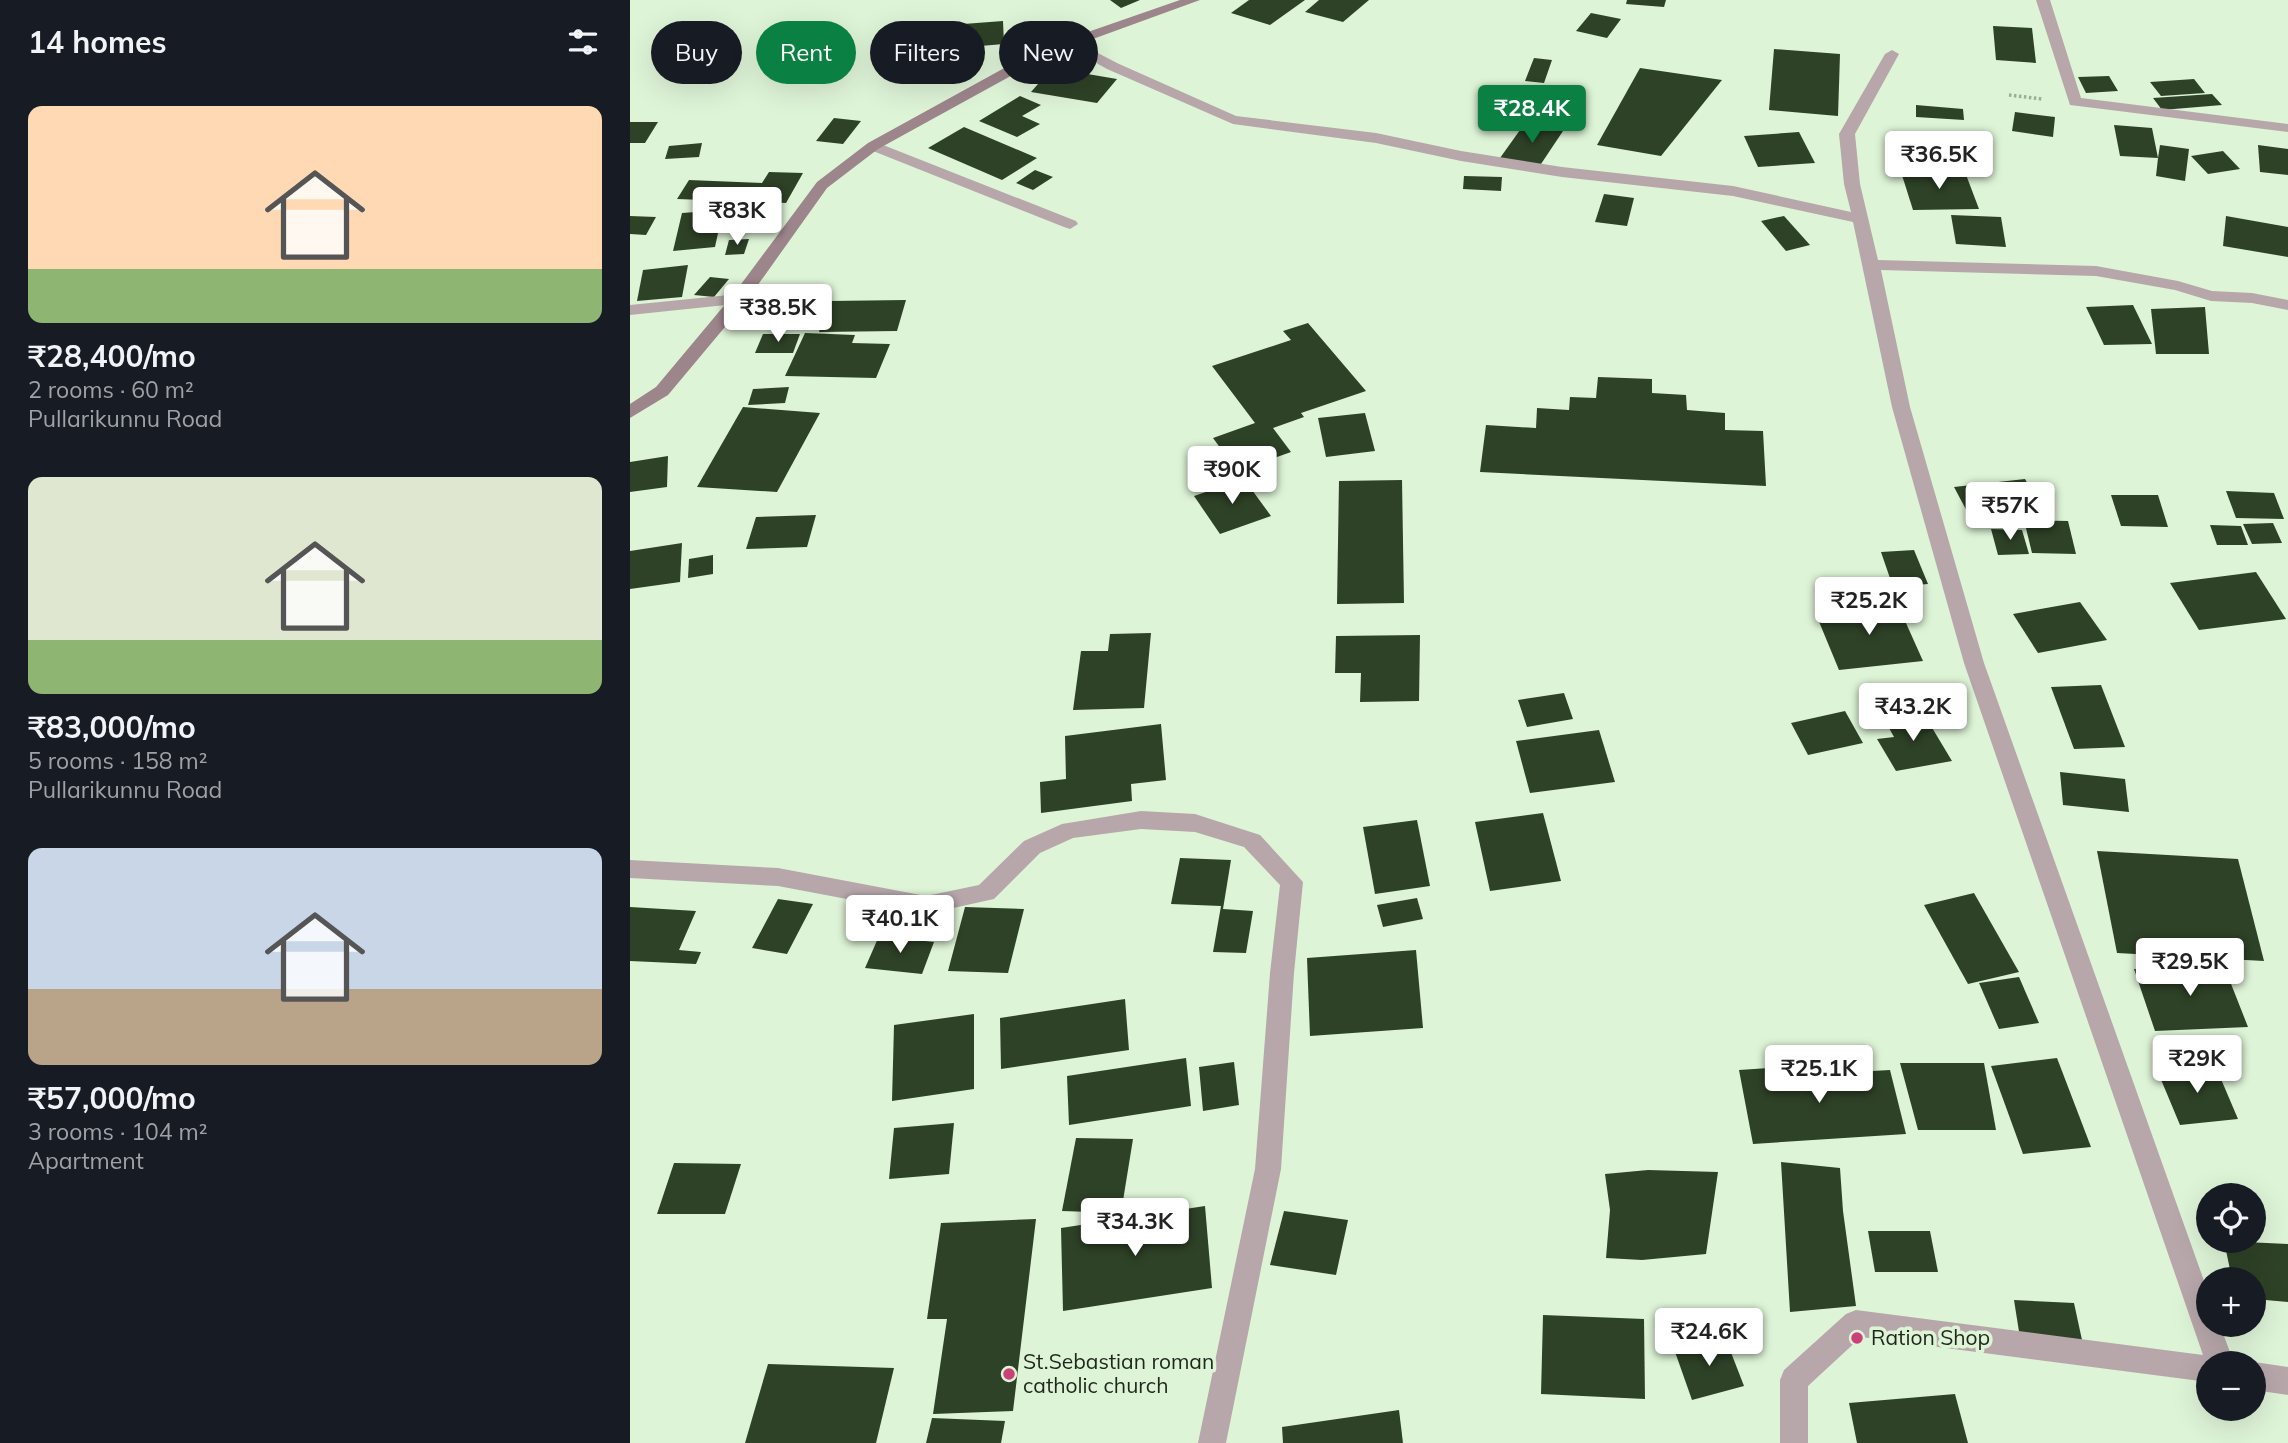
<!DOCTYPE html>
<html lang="en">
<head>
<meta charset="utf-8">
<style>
	:root { --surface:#171b24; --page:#242831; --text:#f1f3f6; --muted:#9ea1a6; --accent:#0b8043 }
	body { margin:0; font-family:Mulish,sans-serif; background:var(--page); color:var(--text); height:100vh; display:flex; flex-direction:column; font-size:26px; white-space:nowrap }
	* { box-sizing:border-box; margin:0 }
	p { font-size:23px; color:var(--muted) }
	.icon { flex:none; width:38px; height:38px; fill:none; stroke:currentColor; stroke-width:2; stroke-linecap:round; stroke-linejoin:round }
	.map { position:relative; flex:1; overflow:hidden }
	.sheet { display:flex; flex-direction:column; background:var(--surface); width:630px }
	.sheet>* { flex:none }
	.hud { position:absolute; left:21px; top:21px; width:665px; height:63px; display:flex; gap:14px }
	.fabs { position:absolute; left:1566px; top:1183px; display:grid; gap:14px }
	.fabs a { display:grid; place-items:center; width:70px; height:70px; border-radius:50%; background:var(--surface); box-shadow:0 7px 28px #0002; font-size:35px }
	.price { position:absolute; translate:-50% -60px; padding:0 16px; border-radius:7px; background:#fff; color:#222; font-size:23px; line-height:46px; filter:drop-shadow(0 2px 4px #0008) }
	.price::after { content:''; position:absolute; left:50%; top:42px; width:21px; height:16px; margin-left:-10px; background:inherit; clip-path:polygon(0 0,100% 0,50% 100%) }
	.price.active { background:var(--accent); color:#fff }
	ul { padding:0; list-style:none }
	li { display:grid; align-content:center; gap:14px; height:371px; padding:0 28px }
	li span { display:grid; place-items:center; height:217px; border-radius:14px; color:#555 }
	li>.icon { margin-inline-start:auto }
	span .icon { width:126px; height:126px; fill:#fffc; stroke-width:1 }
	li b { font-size:30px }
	h2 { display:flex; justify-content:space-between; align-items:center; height:84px; padding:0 28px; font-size:30px }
	.tag { padding:0 24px; border-radius:32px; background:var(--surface); box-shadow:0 7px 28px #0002; font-size:24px; line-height:63px }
	.tag.active { background:var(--accent); color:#fff }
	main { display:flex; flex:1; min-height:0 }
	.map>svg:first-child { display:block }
	.building { fill:#2e4227 }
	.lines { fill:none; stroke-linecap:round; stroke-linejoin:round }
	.path { stroke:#9dae98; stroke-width:3.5; stroke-dasharray:2.5 2.5; stroke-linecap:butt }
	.minor { fill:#b7a7ab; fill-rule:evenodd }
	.secondary { fill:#9d858c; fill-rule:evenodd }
	.poi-dot { fill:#ca417a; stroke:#def4d7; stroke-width:2.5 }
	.labels { text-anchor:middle; stroke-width:7; stroke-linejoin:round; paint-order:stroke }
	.near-poi-label { font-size:21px; fill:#1f261c; stroke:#def4d7; text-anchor:start }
</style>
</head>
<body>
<main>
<section class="sheet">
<h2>14 homes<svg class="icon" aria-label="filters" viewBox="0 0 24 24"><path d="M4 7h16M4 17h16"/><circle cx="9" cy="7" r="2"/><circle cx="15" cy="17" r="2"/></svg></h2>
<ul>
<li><span style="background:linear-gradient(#ffd9b3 75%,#8fb573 0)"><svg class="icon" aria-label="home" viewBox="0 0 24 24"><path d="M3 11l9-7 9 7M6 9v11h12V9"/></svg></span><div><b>₹28,400/mo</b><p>2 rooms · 60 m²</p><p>Pullarikunnu Road</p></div></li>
<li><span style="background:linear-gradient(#dfe7d0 75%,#8fb573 0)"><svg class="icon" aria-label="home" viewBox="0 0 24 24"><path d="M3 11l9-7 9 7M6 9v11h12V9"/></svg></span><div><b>₹83,000/mo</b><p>5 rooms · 158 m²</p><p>Pullarikunnu Road</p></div></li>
<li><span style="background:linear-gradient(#c9d6e8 65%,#b9a48a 0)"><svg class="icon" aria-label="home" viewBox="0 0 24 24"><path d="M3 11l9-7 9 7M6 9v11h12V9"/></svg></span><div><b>₹57,000/mo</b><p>3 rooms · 104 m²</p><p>Apartment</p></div></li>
</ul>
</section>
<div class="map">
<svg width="1658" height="1443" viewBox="0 0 1658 1443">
	<rect width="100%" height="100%" fill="#def4d7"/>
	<g class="building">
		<path d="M480 0H510L491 8Z"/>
		<path d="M619 0H675L640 25 601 13Z"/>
		<path d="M689 0H739L713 22 675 12Z"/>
		<path d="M997 0H1036L1034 7 996 4Z"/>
		<path d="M961 13 991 19 977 38 946 31Z"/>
		<path d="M373 21 374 44 326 48 327 35 306 37 307 26Z"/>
		<path d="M1363 26 1402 28 1406 63 1366 60Z"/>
		<path d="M269 27 299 28 292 42H262Z"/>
		<path d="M1144 49 1210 54 1208 116 1139 110Z"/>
		<path d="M904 58 922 60 914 83 895 81Z"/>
		<path d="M422 68 487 79 467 103 401 92Z"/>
		<path d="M1010 68 1092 80 1031 156 967 145Z"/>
		<path d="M1479 76 1488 91 1456 93 1448 77Z"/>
		<path d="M1564 79 1575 93 1531 96 1520 82Z"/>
		<path d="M1582 94 1592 105 1532 110 1523 98Z"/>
		<path d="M390 96 411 105 392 116 410 124 387 137 349 121Z"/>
		<path d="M1286 105 1333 109 1334 120 1286 117Z"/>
		<path d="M1385 112 1425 117 1423 137 1382 131Z"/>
		<path d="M204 118 231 121 213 144 186 141Z"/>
		<path d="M0 122H28L15 143H0Z"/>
		<path d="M895 123 933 131 909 167 870 158Z"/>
		<path d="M1484 125 1522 128 1528 158 1530 145 1559 149 1555 181 1526 176 1528 158 1490 156Z"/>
		<path d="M334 127 407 158 372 180 298 148Z"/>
		<path d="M1169 132 1185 163 1128 167 1114 136Z"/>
		<path d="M72 143 69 157 35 159 39 146Z"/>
		<path d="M1291 143 1338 146 1340 165 1294 162Z"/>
		<path d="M1628 145 1658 149V175L1630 172Z"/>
		<path d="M1593 151 1610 169 1578 174 1561 156Z"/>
		<path d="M405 170 423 177 403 190 386 183Z"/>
		<path d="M139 172 173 173 156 203 47 199 59 180 132 183Z"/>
		<path d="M1271 172H1335L1349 209 1283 210Z"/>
		<path d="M834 176 872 177 871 191 833 189Z"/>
		<path d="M974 194 1004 198 997 226 965 222Z"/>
		<path d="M93 210 85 247 43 251 52 213Z"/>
		<path d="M1321 215 1371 217 1376 247 1326 244Z"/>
		<path d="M0 216 26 217 16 235 0 234Z"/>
		<path d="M1154 216 1180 245 1156 251 1131 221Z"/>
		<path d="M1596 216 1658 227V257L1593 246Z"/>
		<path d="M119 239 114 254 95 255 99 240Z"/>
		<path d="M58 265 52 297 7 301 13 270Z"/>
		<path d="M80 277 99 279 84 297 64 295Z"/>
		<path d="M276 300 267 331 189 332 199 301Z"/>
		<path d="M1503 305 1522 344 1474 345 1456 307Z"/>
		<path d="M155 307 194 310 184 327 144 325Z"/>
		<path d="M1575 307 1579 354H1526L1521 309Z"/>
		<path d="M678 323 736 391 671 413 674 417 643 428 661 452 607 471 583 438 625 423 582 366 661 340 653 331Z"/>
		<path d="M175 333 225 335 222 343 260 344 246 378 155 376Z"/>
		<path d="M133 334H170L163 353H125Z"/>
		<path d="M968 377 1022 379V393L1056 395 1057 410 1095 413V430L1133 431 1136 486 850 472 856 425 906 428 907 408 939 410 940 397 966 398Z"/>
		<path d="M159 387 155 403 118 405 123 389Z"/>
		<path d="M113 407 190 413 147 492 67 487Z"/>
		<path d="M735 413 745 451 696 457 688 418Z"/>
		<path d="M38 456 37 487 0 492V462Z"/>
		<path d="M614 479 641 516 590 534 564 496Z"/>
		<path d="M1395 479 1412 509 1340 517 1324 487Z"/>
		<path d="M772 480 774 603 707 604 709 481Z"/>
		<path d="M1596 491 1644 493 1654 519 1606 518Z"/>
		<path d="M1481 495H1528L1538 527 1491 526Z"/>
		<path d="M186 515 177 547 116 549 126 517Z"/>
		<path d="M1394 520 1438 521 1446 554 1402 553Z"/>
		<path d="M1643 523 1652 543 1622 544 1613 524Z"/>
		<path d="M1580 525 1611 526 1618 545H1587Z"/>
		<path d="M1361 529 1392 530 1399 554 1368 555Z"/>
		<path d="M52 543 50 582 0 589V551Z"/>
		<path d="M1284 550 1298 584 1263 587 1251 552Z"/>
		<path d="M83 555V574L58 578 59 559Z"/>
		<path d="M1626 572 1656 619 1569 630 1540 583Z"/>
		<path d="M1450 602 1477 640 1408 653 1383 614Z"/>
		<path d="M1267 603 1293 661 1209 670 1185 612Z"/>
		<path d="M521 633 514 708 443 710 451 651H478L480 634Z"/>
		<path d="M790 635 789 701 730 702 731 673H705L706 636Z"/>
		<path d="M1471 685 1495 747 1444 749 1421 687Z"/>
		<path d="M934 693 943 719 897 727 888 700Z"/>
		<path d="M1215 711 1233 743 1178 755 1161 723Z"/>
		<path d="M1295 716 1322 761 1266 771 1247 739 1264 737 1253 717Z"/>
		<path d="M531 724 536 780 501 784 502 801 411 813 410 782 436 779 435 736Z"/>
		<path d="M969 730 985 782 900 793 886 741Z"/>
		<path d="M1430 772 1495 779 1499 812 1433 805Z"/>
		<path d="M913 813 931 881 860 891 845 822Z"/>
		<path d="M787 820 800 886 745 894 733 827Z"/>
		<path d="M1467 851 1608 859 1634 961 1487 953Z"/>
		<path d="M550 858 601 860 593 909 623 911 616 953 583 952 591 906 541 904Z"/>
		<path d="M1344 893 1389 972 1338 984 1294 905Z"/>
		<path d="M787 898 793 919 753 927 747 905Z"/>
		<path d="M148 899 183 904 157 954 122 948Z"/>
		<path d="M0 907 66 911 49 950 71 952 66 964 0 961Z"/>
		<path d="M335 907 394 909 378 973 318 971Z"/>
		<path d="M249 936 304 942 292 974 235 968Z"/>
		<path d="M786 950 793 1028 680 1036 677 958Z"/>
		<path d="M1594 966 1618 1027 1525 1031 1504 969Z"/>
		<path d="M1389 977 1409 1023 1369 1029 1349 983Z"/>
		<path d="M495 999 499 1050 371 1069 370 1018Z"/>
		<path d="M344 1014V1089L262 1101 264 1025Z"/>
		<path d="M556 1058 561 1106 439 1125 437 1076Z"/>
		<path d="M1427 1058 1461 1147 1393 1154 1361 1066Z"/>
		<path d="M604 1062 609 1105 573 1111 569 1067Z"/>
		<path d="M1270 1063H1354L1366 1130H1288Z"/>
		<path d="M1184 1065 1187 1074 1260 1070 1276 1134 1123 1144 1109 1070Z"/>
		<path d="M1585 1065 1608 1119 1550 1125 1527 1070Z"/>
		<path d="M324 1123 319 1174 259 1179 264 1128Z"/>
		<path d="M446 1138 503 1139 491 1213 432 1211Z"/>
		<path d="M1151 1162 1210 1168 1213 1211 1226 1306 1160 1312Z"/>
		<path d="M44 1163 111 1164 95 1214H27Z"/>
		<path d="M1018 1170 1088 1172 1076 1254 1012 1260 976 1258 980 1210 975 1174Z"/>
		<path d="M575 1206 582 1288 433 1311 431 1228Z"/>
		<path d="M654 1211 718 1220 706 1275 640 1265Z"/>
		<path d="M406 1219 383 1411 303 1414 317 1319H297L311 1223Z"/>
		<path d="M1238 1231H1300L1308 1272H1245Z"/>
		<path d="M1594 1241 1658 1244V1302L1624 1299V1279H1602Z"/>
		<path d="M1384 1300 1444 1303 1452 1340 1390 1338Z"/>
		<path d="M913 1315 1014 1319 1015 1399 911 1394Z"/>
		<path d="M1095 1337 1114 1386 1062 1400 1044 1349Z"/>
		<path d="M138 1364 264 1368 246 1443H115Z"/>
		<path d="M1325 1394 1338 1443H1227L1219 1403Z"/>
		<path d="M769 1410 773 1443H653L652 1427Z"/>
		<path d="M302 1418 375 1421 371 1443H296Z"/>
	</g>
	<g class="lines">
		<path class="path" d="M1379 95 1412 99"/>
		<g class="minor">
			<path d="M1406 0H1420L1451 98 1658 124V132L1440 105Z"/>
			<path d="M441 39 487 63 606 116 746 133 831 151 932 167 1103 186 1221 212 1214 184 1209 134 1255 54 1262 50 1269 54 1225 134 1230 184 1248 260 1466 266 1548 281 1582 291 1622 293 1658 300V310L1622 303 1581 301 1545 290 1466 276 1251 270 1280 407 1354 663 1578 1292V1325H1590L1604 1363H1578V1382L1231 1337 1178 1386V1443H1150V1380L1154 1370 1216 1314 1226 1310 1573 1355 1334 663 1262 407 1223 222 1103 196 932 177 831 161 746 143 603 124 477 69 436 46V40Z"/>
			<path d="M243 141 446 221 448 224 440 229 434 227 238 149 235 146Z"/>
			<path d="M109 294 117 299 115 303 0 315V305Z"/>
			<path d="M511 811 565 814 630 835 673 882 664 973 651 1169 596 1443H568L625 1169 640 973 650 885 614 847 565 832 511 829 443 838 410 853 364 899 296 914 148 886 0 878V860L148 868 296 896 349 885 394 841 432 824Z"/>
			<path d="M1624 1362 1658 1367V1395L1624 1390Z"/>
		</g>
		<path class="secondary" d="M550 0H570L419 55 248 149 197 188 115 303 38 395 0 418V404L26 387 103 295 187 182 238 143 409 49Z"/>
	</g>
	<g class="poi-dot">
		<circle cx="1227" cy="1338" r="7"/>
		<circle cx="379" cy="1374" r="7"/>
	</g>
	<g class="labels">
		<g class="near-poi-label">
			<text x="1241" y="1345">Ration Shop</text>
			<text x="393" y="1369">St.Sebastian roman<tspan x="393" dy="24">catholic church</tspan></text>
		</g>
	</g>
</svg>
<div class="fabs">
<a><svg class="icon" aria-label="locate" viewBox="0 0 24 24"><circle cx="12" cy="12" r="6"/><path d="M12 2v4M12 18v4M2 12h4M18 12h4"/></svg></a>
<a>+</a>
<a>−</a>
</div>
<b class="price active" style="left:902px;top:145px">₹28.4K</b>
<b class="price" style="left:1309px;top:191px">₹36.5K</b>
<b class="price" style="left:107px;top:247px">₹83K</b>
<b class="price" style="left:148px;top:344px">₹38.5K</b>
<b class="price" style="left:602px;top:506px">₹90K</b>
<b class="price" style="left:1380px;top:542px">₹57K</b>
<b class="price" style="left:1239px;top:637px">₹25.2K</b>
<b class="price" style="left:1283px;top:743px">₹43.2K</b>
<b class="price" style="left:270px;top:955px">₹40.1K</b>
<b class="price" style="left:1560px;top:998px">₹29.5K</b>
<b class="price" style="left:1567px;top:1095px">₹29K</b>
<b class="price" style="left:1189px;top:1105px">₹25.1K</b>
<b class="price" style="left:505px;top:1258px">₹34.3K</b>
<b class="price" style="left:1079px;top:1368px">₹24.6K</b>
<div class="hud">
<a class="tag">Buy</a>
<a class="tag active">Rent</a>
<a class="tag">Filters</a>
<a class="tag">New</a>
</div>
</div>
</main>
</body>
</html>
